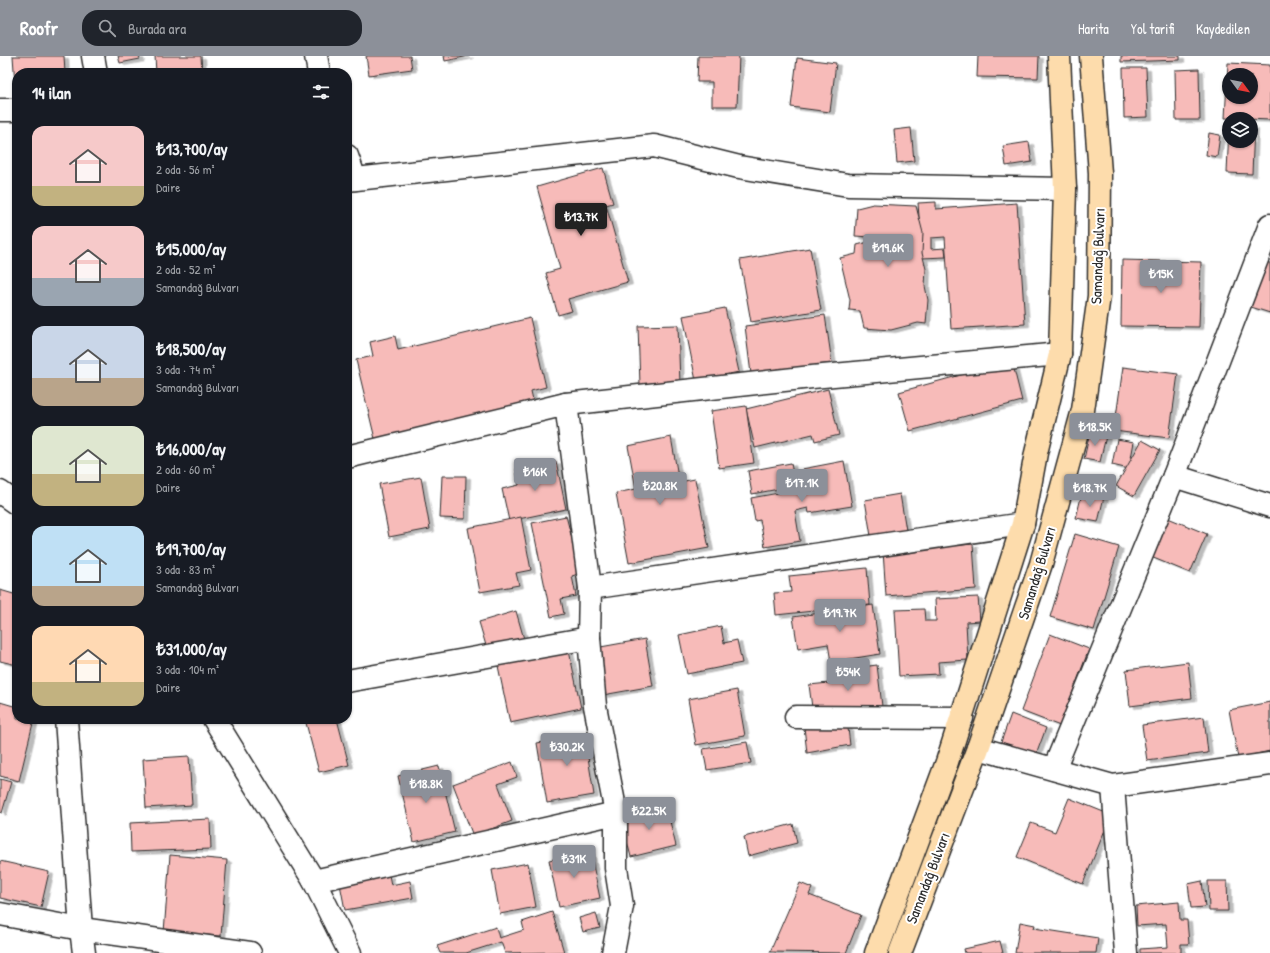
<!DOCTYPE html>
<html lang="tr">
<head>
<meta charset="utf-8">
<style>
	:root { --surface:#171b24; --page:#20242c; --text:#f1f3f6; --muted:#9ea1a6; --accent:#8c9099 }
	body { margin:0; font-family:"Patrick Hand",sans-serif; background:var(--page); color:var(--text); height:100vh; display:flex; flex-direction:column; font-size:15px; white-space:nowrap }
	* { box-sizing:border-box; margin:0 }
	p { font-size:13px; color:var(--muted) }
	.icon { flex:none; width:22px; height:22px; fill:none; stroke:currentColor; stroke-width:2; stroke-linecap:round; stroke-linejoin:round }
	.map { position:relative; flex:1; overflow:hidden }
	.details { position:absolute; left:12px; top:12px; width:340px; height:656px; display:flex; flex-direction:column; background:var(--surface); border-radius:16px; box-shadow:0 1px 3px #0004 }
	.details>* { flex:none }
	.needle { width:26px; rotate:122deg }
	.fabs { position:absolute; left:1222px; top:12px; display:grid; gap:8px }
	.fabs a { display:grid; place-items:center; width:36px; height:36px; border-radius:50%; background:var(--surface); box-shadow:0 1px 3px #0004; font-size:20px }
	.price { position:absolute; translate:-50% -34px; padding:0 9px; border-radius:4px; background:var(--accent); color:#fff; font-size:13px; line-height:26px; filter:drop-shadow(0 1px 2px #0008) }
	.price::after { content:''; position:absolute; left:50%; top:24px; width:12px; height:9px; margin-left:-6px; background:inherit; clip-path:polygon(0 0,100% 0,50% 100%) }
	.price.on { background:#222; color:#fff }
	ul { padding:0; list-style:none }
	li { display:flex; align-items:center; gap:12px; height:100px; padding:0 20px }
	li span { display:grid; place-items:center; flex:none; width:112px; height:80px; border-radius:12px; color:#555 }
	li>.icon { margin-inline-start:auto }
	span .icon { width:48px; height:48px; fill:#fffc; stroke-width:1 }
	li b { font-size:17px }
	h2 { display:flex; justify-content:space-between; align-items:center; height:48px; padding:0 20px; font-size:17px }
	header { display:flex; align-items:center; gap:24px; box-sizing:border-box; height:56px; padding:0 20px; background:var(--accent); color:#fff }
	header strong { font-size:19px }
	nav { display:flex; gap:22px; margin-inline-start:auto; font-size:14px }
	.search { width:280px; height:36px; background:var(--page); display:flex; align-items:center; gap:10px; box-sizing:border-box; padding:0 14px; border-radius:16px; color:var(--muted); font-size:15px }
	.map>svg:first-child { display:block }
	.building { fill:#f7bbb9; stroke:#2b2b2b; fill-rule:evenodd; filter:url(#shadow) }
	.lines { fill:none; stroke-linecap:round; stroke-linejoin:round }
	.minor-casing { stroke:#2b2b2b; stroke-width:25 }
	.highway-casing { stroke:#2b2b2b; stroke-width:25 }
	.minor { stroke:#fff; stroke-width:22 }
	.highway { stroke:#fddcac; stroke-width:22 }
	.labels { text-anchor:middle; stroke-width:4; stroke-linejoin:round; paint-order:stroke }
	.street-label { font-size:15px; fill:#2b2b2b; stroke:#fff }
</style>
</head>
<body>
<header>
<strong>Roofr</strong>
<div class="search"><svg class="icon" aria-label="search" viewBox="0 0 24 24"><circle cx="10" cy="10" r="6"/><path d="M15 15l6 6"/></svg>Burada ara</div>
<nav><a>Harita</a><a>Yol tarifi</a><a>Kaydedilen</a></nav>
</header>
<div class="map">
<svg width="1270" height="897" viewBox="0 0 1270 897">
	<defs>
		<filter id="shadow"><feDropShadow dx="4.5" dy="2.5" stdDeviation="0" flood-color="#0004"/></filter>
	</defs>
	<rect width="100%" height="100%" fill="#fff"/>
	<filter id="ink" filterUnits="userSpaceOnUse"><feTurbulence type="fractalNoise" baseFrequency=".025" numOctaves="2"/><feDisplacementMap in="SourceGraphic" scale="8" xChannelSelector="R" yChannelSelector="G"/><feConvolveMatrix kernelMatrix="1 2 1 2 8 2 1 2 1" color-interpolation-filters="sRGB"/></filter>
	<g filter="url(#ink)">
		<g class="building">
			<path d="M13 0H64L65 17H17L16 43Z"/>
			<path d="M118 0H139L140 3 120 7Z"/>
			<path d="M155 0H201L202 17H156Z"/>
			<path d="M366 0H410L412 13 369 19Z"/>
			<path d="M444 0H469L445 5Z"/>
			<path d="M698 0H739L737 50H712V26H697Z"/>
			<path d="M978 0H1039L1038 22 977 21Z"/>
			<path d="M1121 0H1180V4L1121 6Z"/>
			<path d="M797 2 836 7 830 56 791 51Z"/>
			<path d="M1228 7 1270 9V64L1225 62ZM1229 19H1251V41H1229Z"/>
			<path d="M1123 12H1146L1148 61 1124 62Z"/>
			<path d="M1199 13 1200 64H1176L1175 14Z"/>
			<path d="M1229 70V85H1251V71H1254L1252 118 1227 117Z"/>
			<path d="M911 72 914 105 897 107 894 74Z"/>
			<path d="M1209 77 1220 79 1217 101 1206 99Z"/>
			<path d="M1029 86 1032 106 1006 110 1003 90Z"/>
			<path d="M603 112 613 147 606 149 628 226 568 243 572 255 558 259 546 217 560 213 537 131Z"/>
			<path d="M936 146V153L1017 147 1025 268 951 273 945 181 931 182V193L945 192 946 201 922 202 918 147Z"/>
			<path d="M873 148 916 150 923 177 922 197 926 213 925 230 928 244 926 268 918 267 891 274 864 272 860 255 849 254 850 244 840 202 856 198 857 189 884 182 855 180 857 152Z"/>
			<path d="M810 192 821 254 751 266 740 204Z"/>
			<path d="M1122 204 1201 206 1199 271 1121 270Z"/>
			<path d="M1266 206 1270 207V257L1251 251Z"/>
			<path d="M725 252 739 316 696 325 683 260Z"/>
			<path d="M825 259 832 307 751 318 745 270Z"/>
			<path d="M530 262 546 331 531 335 534 348 376 387 356 304 373 300 370 286 395 280 398 294Z"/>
			<path d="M678 269 680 328 640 329 638 270Z"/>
			<path d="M1012 305 1022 345 910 375 899 336Z"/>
			<path d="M1123 311 1178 318 1169 382 1114 375Z"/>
			<path d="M828 333 839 379 815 385 813 378 755 392 746 353Z"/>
			<path d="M746 350 754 407 719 412 711 355Z"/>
			<path d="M1090 376 1106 380 1100 406 1084 403Z"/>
			<path d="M671 381 679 426 695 423 709 492 629 507 616 437 636 433 628 390Z"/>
			<path d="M1117 383 1134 386 1129 413 1112 409Z"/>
			<path d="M1142 384 1160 394 1134 440 1116 430Z"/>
			<path d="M556 405 566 453 509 465 502 433 519 429 516 413Z"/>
			<path d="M844 405 852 450 809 457 808 452 795 455 800 485 765 491 760 464 755 465 751 442 806 432 802 413Z"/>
			<path d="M791 407 795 430 752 438 748 415Z"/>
			<path d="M442 420H466L465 463 440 462Z"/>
			<path d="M421 421 430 473 389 481 379 428Z"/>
			<path d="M1082 437 1104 441 1098 466 1076 462Z"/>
			<path d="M900 438 906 474 871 480 865 444Z"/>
			<path d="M566 460 581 517 572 520 576 540 561 543 564 558 551 561 532 467Z"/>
			<path d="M521 461 531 514 516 517 519 529 480 536 468 472Z"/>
			<path d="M1168 462 1207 478 1190 517 1151 501Z"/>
			<path d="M1075 478 1119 491 1094 574 1050 561Z"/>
			<path d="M973 488 976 533 886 540 883 495Z"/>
			<path d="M867 512 870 549 776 559 774 537 791 536 789 520Z"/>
			<path d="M0 534 17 539V609L0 605Z"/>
			<path d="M978 541 980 565 966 566 968 604 938 606 939 618 899 620 895 554 924 553 925 565H936L935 543Z"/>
			<path d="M873 549 880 598 831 606 828 588 798 593 793 561Z"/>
			<path d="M516 555 524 583 487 593 479 566Z"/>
			<path d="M721 570 724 587 737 584 742 607 687 618 679 579Z"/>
			<path d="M1050 578 1089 593 1060 670 1021 655Z"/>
			<path d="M645 583 653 630 603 639 595 592Z"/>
			<path d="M568 590 581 652 510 667 497 605Z"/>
			<path d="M1188 606 1192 642 1130 650 1126 614Z"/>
			<path d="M877 609 882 650 813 659 809 629 839 626 838 614Z"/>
			<path d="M737 634 745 680 696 689 688 643Z"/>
			<path d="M0 646 17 651V663H34L19 725 0 720Z"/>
			<path d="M1270 646V695L1238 702 1229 654Z"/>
			<path d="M1011 658 1046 672 1036 699 1001 686Z"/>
			<path d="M1204 661 1208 697 1147 705 1142 669Z"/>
			<path d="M322 663H337L349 709 319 716 306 667Z"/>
			<path d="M847 664 850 689 807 697 804 671Z"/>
			<path d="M596 677 599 693 587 695 594 739 547 747 537 687Z"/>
			<path d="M747 686 751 707 707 714 703 693Z"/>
			<path d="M189 700 192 749 146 752 143 703Z"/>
			<path d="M512 706 517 721 498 728 512 765 473 780 453 728Z"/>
			<path d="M439 710 455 776 414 786 398 720Z"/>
			<path d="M0 723 11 726 2 757 0 756Z"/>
			<path d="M1069 742 1111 759 1083 828 1017 801 1031 767 1055 776Z"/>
			<path d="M666 749 676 790 631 801 621 761Z"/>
			<path d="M210 763 211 793 131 796 130 767Z"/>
			<path d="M793 768 797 787 748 800 744 781Z"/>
			<path d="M590 795 600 842 559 851 549 804Z"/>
			<path d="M170 799 227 804 221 880 164 876Z"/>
			<path d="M0 805 49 816 41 851 0 842Z"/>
			<path d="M528 807 536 851 500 858 492 814Z"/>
			<path d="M389 819 391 829 410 825 413 842 345 854 340 828Z"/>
			<path d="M1202 825 1205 851 1191 852 1188 828Z"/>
			<path d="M1208 825H1227L1228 855H1209Z"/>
			<path d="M800 827 812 832 809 839 861 859 846 897 770 896Z"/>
			<path d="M1179 846 1180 864H1187L1189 888H1181V897H1140V893L1168 891 1166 868 1137 870 1136 850Z"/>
			<path d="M552 856 564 896 505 897 501 886 466 897H440L437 890 496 871 499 882 524 874 522 866Z"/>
			<path d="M596 857 600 872 583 876 579 862Z"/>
			<path d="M1020 866 1035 869 1034 872 1098 882 1096 897H1015Z"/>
			<path d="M1000 885 1003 897H965L964 893Z"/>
		</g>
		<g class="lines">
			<g class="minor-casing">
				<g id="minor">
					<path d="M93 0 96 17"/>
					<path d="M316 0 319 17"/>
					<path d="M0 54H17"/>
					<path d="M347 100 355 123"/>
					<path d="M347 124 654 90 739 111 848 129 1065 133"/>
					<path d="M566 348 590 532 589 582 595 650 616 757V812L622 850 613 897"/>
					<path d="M347 401 566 348 812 321 1060 298"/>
					<path d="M1174 420 1270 450"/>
					<path d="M0 436 17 448"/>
					<path d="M590 532 1023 468"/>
					<path d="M347 625 589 582"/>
					<path d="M796 661 962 662"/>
					<path d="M66 663 81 873 84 897"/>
					<path d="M214 663 314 825 350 897"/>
					<path d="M978 692 1113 730 1270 708"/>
					<path d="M1054 713 1174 420 1270 169"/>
					<path d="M1113 730 1126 897"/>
					<path d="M314 825 616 757"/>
					<path d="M0 858 81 873 250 897"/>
				</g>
			</g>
			<g class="highway-casing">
				<g id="highway">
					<path d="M876 897 947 706 1023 468 1036 397 1060 298 1065 133 1059 0"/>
					<path d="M900 897 978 692 1041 508 1083 354 1099 240 1100 117 1091 0"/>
				</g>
			</g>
			<use href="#minor" class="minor"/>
			<use href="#highway" class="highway"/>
		</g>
	</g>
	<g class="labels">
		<g class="street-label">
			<text transform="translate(1098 200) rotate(-88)" y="5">Samandağ Bulvarı</text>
			<text transform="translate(1037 517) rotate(-73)" y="5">Samandağ Bulvarı</text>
			<text transform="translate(928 822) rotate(-69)" y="5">Samandağ Bulvarı</text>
		</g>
	</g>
</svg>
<div class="fabs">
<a><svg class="needle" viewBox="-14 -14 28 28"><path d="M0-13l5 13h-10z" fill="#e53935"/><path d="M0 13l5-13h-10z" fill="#9ea1a6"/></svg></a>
<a><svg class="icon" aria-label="layers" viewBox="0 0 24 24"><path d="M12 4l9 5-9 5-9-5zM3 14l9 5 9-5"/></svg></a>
</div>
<b class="price on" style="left:581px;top:181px">₺13.7K</b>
<b class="price" style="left:888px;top:212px">₺19.6K</b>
<b class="price" style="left:1161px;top:238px">₺15K</b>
<b class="price" style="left:1095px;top:391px">₺18.5K</b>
<b class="price" style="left:535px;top:436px">₺16K</b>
<b class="price" style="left:802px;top:447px">₺17.1K</b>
<b class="price" style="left:660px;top:450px">₺20.8K</b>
<b class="price" style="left:1090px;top:452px">₺18.7K</b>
<b class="price" style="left:840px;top:577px">₺19.7K</b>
<b class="price" style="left:848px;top:636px">₺54K</b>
<b class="price" style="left:567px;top:711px">₺30.2K</b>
<b class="price" style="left:426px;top:748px">₺18.8K</b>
<b class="price" style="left:649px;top:775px">₺22.5K</b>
<b class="price" style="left:574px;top:823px">₺31K</b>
<section class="details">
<h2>14 ilan<svg class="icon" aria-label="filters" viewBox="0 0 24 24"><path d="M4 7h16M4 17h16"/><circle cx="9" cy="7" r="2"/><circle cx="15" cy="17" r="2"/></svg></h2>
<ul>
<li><span style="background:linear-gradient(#f6c9c9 75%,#c2b280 0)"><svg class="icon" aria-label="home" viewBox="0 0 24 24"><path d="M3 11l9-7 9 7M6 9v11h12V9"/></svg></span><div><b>₺13,700/ay</b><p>2 oda · 56 m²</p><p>Daire</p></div></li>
<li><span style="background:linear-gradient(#f6c9c9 65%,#9aa5b1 0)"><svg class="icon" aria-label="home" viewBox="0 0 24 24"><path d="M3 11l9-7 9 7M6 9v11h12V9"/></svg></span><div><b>₺15,000/ay</b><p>2 oda · 52 m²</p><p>Samandağ Bulvarı</p></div></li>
<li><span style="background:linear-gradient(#c9d6e8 65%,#b9a48a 0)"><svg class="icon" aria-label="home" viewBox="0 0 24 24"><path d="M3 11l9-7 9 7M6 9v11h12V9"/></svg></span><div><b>₺18,500/ay</b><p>3 oda · 74 m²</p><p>Samandağ Bulvarı</p></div></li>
<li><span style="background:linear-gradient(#dfe7d0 60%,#c2b280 0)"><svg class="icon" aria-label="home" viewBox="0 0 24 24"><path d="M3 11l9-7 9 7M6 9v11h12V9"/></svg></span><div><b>₺16,000/ay</b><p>2 oda · 60 m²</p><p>Daire</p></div></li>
<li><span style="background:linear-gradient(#bfe0f5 75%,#b9a48a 0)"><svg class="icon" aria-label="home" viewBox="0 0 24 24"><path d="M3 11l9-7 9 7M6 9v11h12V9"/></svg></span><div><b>₺19,700/ay</b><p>3 oda · 83 m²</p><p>Samandağ Bulvarı</p></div></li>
<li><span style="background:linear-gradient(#ffd9b3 70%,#c2b280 0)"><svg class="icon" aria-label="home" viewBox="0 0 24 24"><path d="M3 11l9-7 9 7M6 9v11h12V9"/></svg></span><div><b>₺31,000/ay</b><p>3 oda · 104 m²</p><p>Daire</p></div></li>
</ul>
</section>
</div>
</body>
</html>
